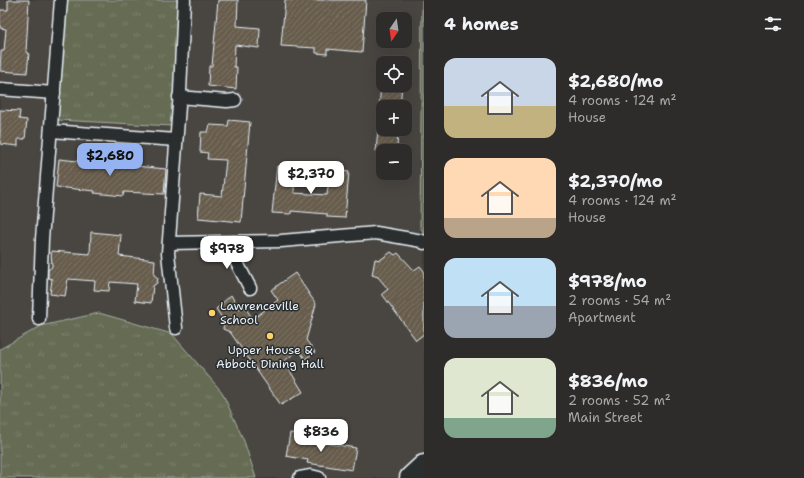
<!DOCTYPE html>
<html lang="en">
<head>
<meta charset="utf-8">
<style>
	:root { --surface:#2d2c2a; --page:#353432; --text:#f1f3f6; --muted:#a7a7a8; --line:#484847; --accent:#95b2f1 }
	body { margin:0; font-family:"Shantell Sans",sans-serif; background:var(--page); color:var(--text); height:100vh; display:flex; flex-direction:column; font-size:15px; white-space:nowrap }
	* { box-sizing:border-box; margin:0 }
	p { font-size:13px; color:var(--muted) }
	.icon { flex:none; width:22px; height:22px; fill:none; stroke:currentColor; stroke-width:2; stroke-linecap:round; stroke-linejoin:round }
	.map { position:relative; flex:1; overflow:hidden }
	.details { display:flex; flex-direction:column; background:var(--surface); width:380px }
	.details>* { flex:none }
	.needle { width:26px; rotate:193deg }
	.buttons { position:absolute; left:376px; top:12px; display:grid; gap:8px }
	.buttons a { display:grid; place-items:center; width:36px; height:36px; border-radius:8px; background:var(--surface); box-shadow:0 4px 16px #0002,0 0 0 1px var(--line); font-size:20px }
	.price { position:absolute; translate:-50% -34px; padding:0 9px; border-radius:8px; background:#fff; color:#222; font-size:13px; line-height:26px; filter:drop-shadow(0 1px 2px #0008) }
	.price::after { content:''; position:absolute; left:50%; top:24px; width:12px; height:9px; margin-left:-6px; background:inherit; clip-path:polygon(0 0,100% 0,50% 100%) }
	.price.selected { background:var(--accent); color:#111 }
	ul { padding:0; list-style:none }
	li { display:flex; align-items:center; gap:12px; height:100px; padding:0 20px }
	li span { display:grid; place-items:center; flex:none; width:112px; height:80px; border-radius:12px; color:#555 }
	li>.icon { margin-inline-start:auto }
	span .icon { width:48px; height:48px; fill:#fffc; stroke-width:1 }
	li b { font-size:17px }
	h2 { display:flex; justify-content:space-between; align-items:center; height:48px; padding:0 20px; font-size:17px }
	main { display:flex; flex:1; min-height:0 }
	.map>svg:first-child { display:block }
	.built { fill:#49453f; fill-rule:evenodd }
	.grass { fill:url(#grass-tufts); stroke:#a6aea5 }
	.park { fill:#656c52; stroke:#a6aea5 }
	.building { fill:url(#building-hatch); stroke:#e8f1f8 }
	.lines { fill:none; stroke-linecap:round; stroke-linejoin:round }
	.street-casing { stroke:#e8f1f8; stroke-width:15 }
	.highway-casing { stroke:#e8f1f8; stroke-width:25 }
	.street { stroke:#2a2d2e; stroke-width:12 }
	.highway { stroke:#2a2d2e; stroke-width:22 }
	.poi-dot { fill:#ffd166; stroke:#2a2d2e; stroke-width:1.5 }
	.labels { text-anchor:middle; stroke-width:3; stroke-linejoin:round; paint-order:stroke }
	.poi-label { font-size:12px; fill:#e8f1f8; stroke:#2a2d2e; text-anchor:start }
</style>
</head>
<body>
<main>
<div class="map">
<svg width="424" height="478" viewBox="0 0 424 478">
	<defs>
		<pattern id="grass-tufts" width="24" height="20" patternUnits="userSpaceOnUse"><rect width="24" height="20" fill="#656c52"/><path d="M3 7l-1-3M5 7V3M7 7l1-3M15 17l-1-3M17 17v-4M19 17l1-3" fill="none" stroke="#7b816c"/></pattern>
		<pattern id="building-hatch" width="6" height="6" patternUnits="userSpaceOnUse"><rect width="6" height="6" fill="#675d4e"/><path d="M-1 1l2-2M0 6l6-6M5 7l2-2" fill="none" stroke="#7d7568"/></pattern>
	</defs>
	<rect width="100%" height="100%" fill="#3c3b38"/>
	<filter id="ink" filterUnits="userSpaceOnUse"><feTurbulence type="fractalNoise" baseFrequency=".025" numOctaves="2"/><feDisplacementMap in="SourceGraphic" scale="8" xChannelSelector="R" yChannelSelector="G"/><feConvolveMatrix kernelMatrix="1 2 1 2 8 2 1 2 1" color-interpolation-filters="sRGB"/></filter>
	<g filter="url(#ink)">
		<path class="built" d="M0 0H424V454L399 478H0ZM383 19H405V41H383ZM383 63H405V85H383ZM383 107H405V129H383ZM383 151H405V173H383Z"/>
		<g class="grass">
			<path d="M67 0H179L172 126 58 120Z"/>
			<path d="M99 313 172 334 222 392 244 441 256 478H0V349L41 326Z"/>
		</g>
		<path class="park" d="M422 0H424V233L420 227Z"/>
		<g class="building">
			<path d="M8 0H29L26 52 29 53 27 73 0 71 1 51H4L6 29 0 28V10H8Z"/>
			<path d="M218 0H238L237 26 260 28 259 48 235 45 234 67H237L236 89 208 86 209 66H212Z"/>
			<path d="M285 0H366L362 52 327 49V54L316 53V48L281 46Z"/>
			<path d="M381 85H402L400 107H379Z"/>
			<path d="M0 110 20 111 19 119 27 120 25 139H18V146L0 144Z"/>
			<path d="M229 120 250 122 241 222 198 218 200 194 222 196 226 160 207 159 208 153 200 152 201 132H208L210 125 228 126Z"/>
			<path d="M378 129H398L397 151H376Z"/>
			<path d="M97 155 125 158V165L166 169 164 194 124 192 123 196 94 193 95 191 56 187 59 159 96 163Z"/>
			<path d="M277 166 295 168 294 193 327 195 330 170 349 172 345 218 327 217V214L291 211V214L272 213Z"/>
			<path d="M91 232 121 235 119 256 155 260 154 275 158 278 157 283 153 286 151 303 135 301 137 284 110 282 109 291 94 290 95 281 68 279 65 296 50 294 52 279 48 278V270L52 267 51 251 90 254Z"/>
			<path d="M391 252 395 255 398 253 414 270 420 266 424 271V334L416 340 382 294 388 289 378 277 372 275 375 259 380 260Z"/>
			<path d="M295 273 316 304 306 340 315 352 305 359 299 350 284 361 303 392 281 405 230 332 223 329 224 321 216 309 231 295 239 309 244 306 253 319 278 300 271 290Z"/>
			<path d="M290 433 305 435 304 440 356 448 352 470 307 463 308 460 286 456Z"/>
		</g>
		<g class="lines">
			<g class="street-casing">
				<g id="street">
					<path d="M0 89 54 93"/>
					<path d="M179 97 227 101 235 100"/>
					<path d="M51 131 176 140"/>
					<path d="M233 242 237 263 250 288"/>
					<path d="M169 243 281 241 376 233 422 241 424 243"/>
					<path d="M39 319 42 239 61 0"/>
					<path d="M176 328 168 253 180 92 184 0"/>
					<path d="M300 478 311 476 319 478"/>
				</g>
			</g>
			<g class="highway-casing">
				<path id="highway" d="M411 478 424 466"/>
			</g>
			<use href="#street" class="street"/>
			<use href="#highway" class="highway"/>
		</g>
	</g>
	<g class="poi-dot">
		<circle cx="212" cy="313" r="4"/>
		<circle cx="270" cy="336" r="4"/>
	</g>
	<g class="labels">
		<g class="poi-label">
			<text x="220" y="310">Lawrenceville<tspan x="220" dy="14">School</tspan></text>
			<text x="270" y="354" text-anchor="middle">Upper House &amp;<tspan x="270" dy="14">Abbott Dining Hall</tspan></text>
		</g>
	</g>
</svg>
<div class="buttons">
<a><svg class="needle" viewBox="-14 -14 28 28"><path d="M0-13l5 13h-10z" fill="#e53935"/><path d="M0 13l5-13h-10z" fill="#a7a7a8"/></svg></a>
<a><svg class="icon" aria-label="locate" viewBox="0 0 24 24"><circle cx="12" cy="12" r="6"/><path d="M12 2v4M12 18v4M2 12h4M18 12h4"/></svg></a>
<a>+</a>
<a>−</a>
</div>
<b class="price selected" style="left:110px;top:177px">$2,680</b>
<b class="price" style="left:311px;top:195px">$2,370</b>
<b class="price" style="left:227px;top:270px">$978</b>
<b class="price" style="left:321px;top:453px">$836</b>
</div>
<section class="details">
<h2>4 homes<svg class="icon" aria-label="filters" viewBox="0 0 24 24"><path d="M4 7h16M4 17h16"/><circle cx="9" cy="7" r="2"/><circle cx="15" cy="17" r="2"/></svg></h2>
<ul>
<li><span style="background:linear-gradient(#c9d6e8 60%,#c2b280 0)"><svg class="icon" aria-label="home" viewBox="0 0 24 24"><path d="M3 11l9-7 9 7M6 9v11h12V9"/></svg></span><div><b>$2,680/mo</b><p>4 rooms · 124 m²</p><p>House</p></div></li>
<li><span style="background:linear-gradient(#ffd9b3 75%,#b9a48a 0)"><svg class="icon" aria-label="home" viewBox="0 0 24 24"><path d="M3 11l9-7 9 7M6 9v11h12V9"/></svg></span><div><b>$2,370/mo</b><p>4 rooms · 124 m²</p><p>House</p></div></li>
<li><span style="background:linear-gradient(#bfe0f5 60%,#9aa5b1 0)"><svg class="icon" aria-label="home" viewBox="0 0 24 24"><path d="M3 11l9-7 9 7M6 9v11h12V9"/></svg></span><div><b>$978/mo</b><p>2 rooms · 54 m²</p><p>Apartment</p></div></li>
<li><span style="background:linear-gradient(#dfe7d0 75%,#7fa58c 0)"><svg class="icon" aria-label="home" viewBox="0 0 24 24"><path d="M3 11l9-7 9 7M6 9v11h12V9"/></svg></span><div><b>$836/mo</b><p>2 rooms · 52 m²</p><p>Main Street</p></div></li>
</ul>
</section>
</main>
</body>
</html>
